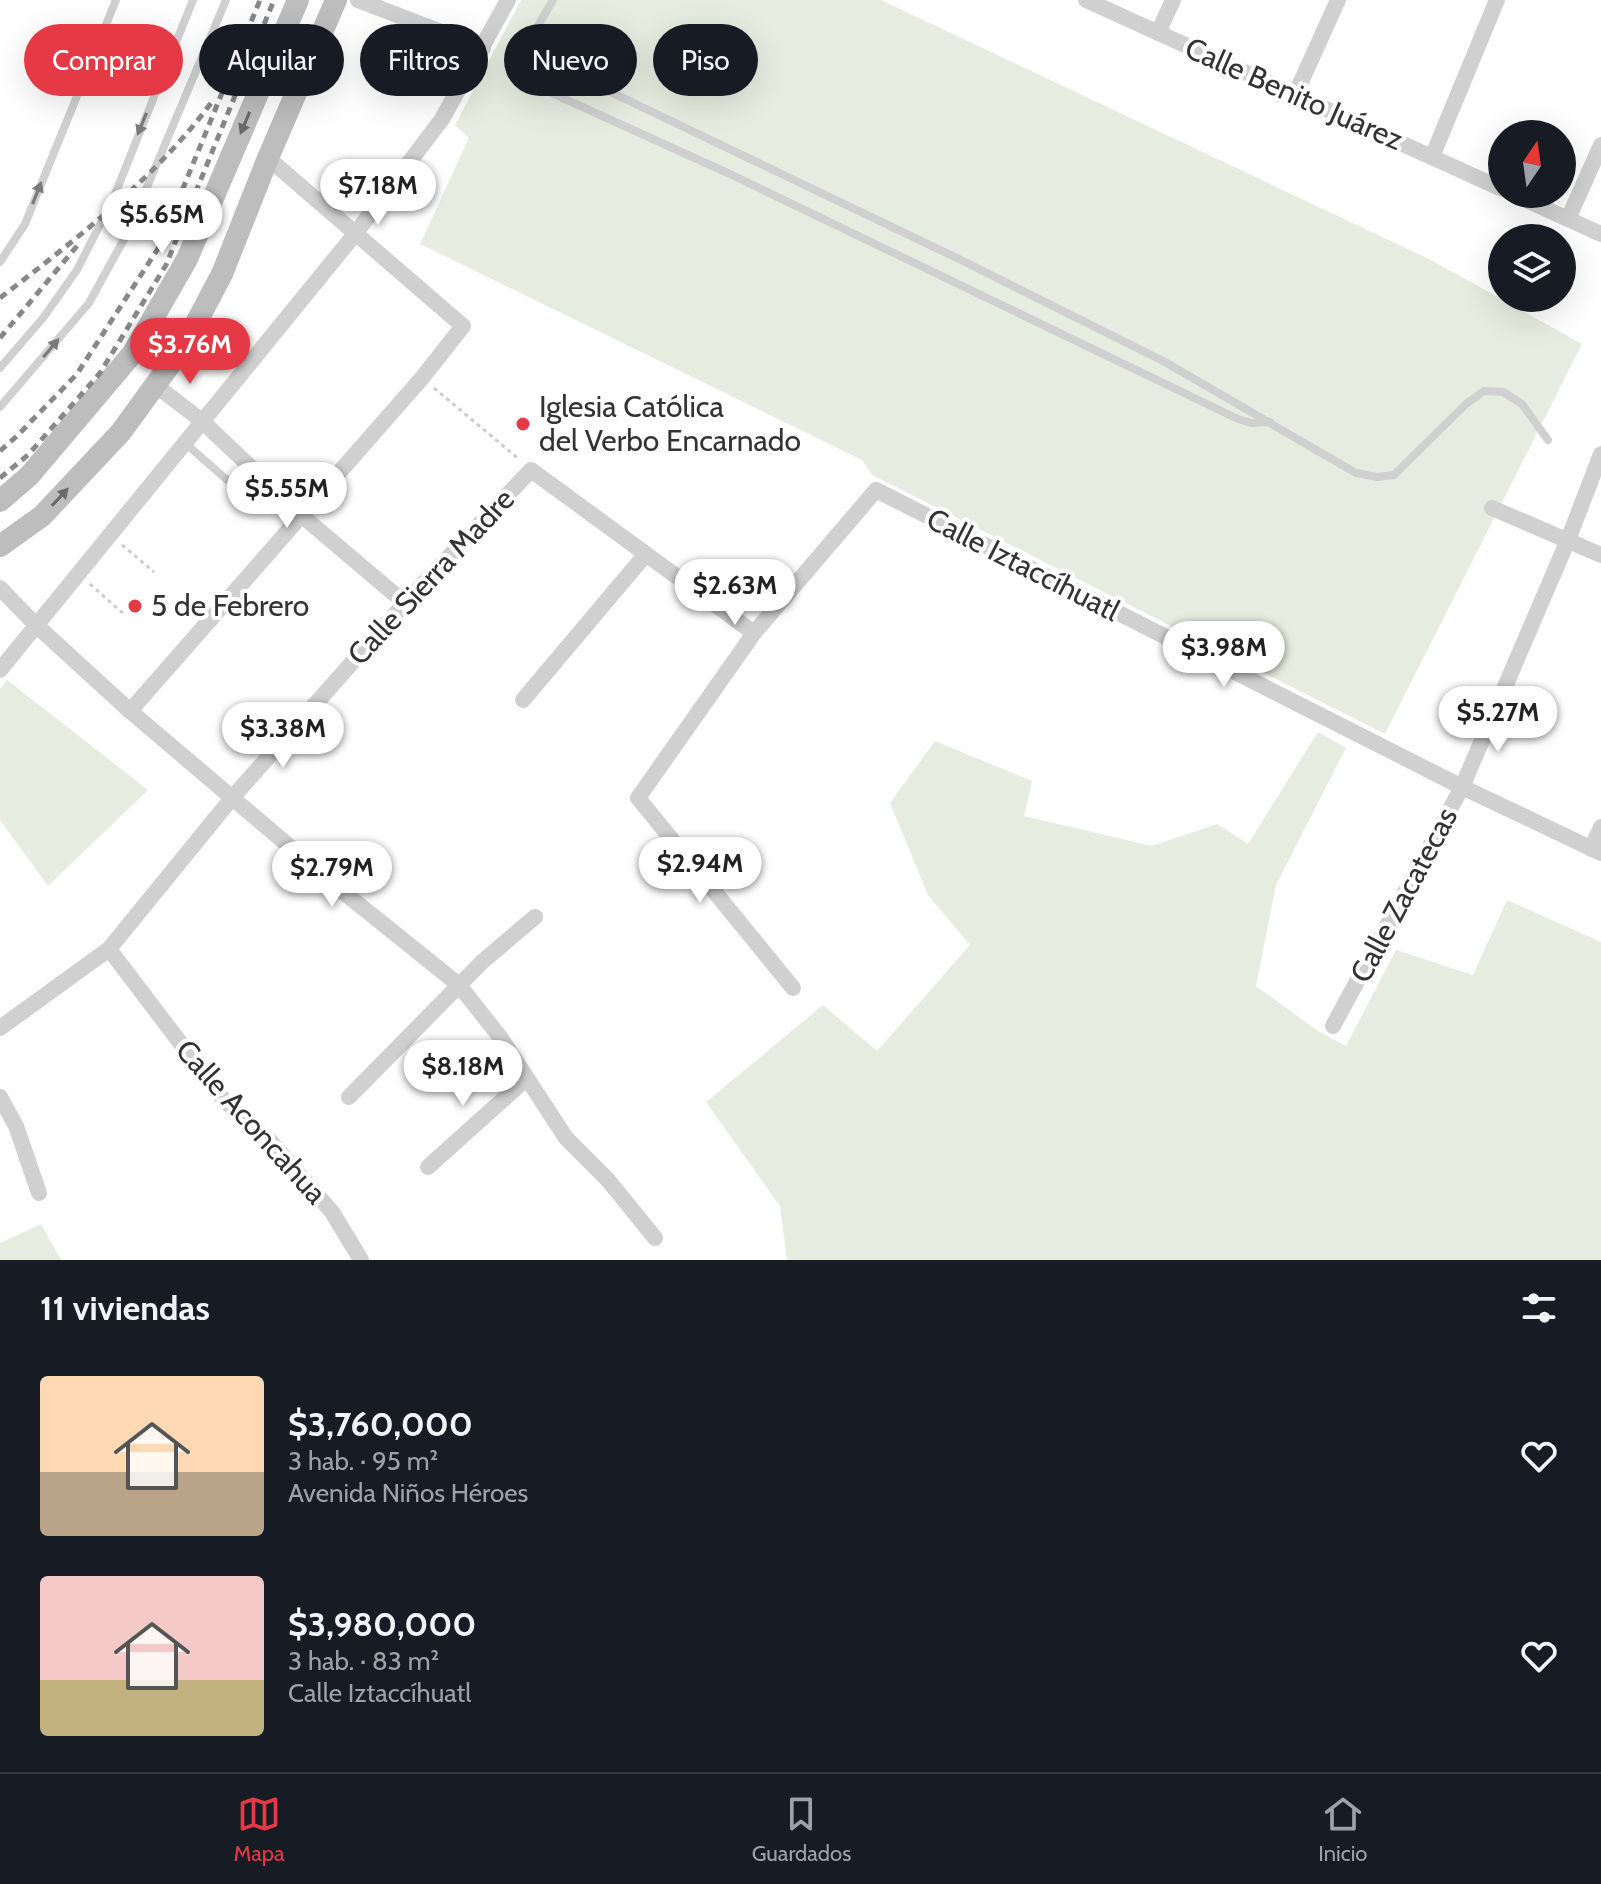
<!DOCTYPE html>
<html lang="es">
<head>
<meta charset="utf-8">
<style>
	:root { --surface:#171b24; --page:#242831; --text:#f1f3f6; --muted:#9ea1a6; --line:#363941; --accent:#e63946 }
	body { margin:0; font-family:Cabin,sans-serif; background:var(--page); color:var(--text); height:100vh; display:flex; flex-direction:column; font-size:30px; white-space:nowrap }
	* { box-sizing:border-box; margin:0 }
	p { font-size:26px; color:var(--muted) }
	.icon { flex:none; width:44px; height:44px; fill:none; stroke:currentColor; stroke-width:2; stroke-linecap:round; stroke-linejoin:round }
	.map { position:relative; height:1260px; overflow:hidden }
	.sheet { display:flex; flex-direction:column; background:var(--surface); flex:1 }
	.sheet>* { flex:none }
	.hud { position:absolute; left:24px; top:24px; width:800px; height:72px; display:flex; gap:16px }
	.needle { width:52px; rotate:13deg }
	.controls { position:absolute; left:1488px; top:120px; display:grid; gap:16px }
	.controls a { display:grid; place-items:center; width:88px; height:88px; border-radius:50%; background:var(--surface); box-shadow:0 8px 32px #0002; font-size:40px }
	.price { position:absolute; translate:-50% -68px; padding:0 18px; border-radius:28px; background:#fff; color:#222; font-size:26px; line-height:52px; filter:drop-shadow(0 2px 4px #0008) }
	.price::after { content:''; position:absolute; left:50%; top:48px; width:24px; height:18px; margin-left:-12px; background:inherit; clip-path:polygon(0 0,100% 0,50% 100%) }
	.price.selected { background:var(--accent); color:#fff }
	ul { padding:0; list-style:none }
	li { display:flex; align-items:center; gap:24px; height:200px; padding:0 40px }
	li span { display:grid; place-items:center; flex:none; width:224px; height:160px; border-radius:8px; color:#555 }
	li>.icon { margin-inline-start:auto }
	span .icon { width:96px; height:96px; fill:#fffc; stroke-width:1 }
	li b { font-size:34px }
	h2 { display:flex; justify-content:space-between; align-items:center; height:96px; padding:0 40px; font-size:34px }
	.chip { padding:0 28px; border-radius:36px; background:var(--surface); box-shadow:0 8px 32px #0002; font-size:28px; line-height:72px }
	.chip.selected { background:var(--accent); color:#fff }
	.menu { display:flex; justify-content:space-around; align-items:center; height:112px; border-top:2px solid var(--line); background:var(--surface); font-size:22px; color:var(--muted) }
	.menu a { display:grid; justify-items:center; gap:4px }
	.menu .selected { color:var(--accent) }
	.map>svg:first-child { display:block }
	.green { fill:#e6ecdf }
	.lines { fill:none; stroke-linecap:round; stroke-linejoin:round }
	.path { stroke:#cdcdcd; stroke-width:3; stroke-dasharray:4 4; stroke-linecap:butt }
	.lane { stroke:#d0d0d0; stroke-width:8 }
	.street { stroke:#d0d0d0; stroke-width:16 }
	.secondary { stroke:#bdbdbd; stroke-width:22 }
	.rail { stroke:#888; stroke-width:5; stroke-dasharray:8 6; stroke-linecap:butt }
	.oneway { fill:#6a6a6a }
	.oneway2 { fill:#7a7a7a }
	.poi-dot { fill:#e63946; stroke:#fff; stroke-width:3 }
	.labels { text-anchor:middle; stroke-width:8; stroke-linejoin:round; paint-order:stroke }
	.street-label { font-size:30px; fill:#333; stroke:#fff }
	.poi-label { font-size:30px; fill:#333; stroke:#fff; text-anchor:start }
</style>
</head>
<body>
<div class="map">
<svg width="1601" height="1260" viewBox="0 0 1601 1260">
	<rect width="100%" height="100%" fill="#fff"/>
	<g class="green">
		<path d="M521 0H881L1431 260 1582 344 1385 734 872 475 862 460 420 244 469 138 455 125Z"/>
		<path d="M7 680 148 790 48 886 0 820V689Z"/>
		<path d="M1318 732 1346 748 1276 885 1256 986 1318 1031 1346 1046 1396 950 1473 975 1507 900 1601 942V1260H787L780 1206 706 1102 823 1005 877 1051 970 945 928 895 890 803 935 741 1032 781 1024 816 1152 846 1217 824 1248 844Z"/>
		<path d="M41 1224 61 1260H0V1243Z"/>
	</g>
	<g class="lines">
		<g class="path">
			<path d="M434 388 520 460"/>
			<path d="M122 545 154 572"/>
			<path d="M90 584 126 616"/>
		</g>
		<g class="lane">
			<path d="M553 0 510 74 732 175 1238 419 1251 423 1270 422"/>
			<path d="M523 50 961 260 1165 362 1356 473 1377 477 1394 475 1466 404 1484 391 1503 392 1522 404 1548 440"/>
			<path d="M0 262 25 224 116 0"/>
			<path d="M0 368 43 318 77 270 113 199 193 0"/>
			<path d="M0 407 89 303 128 232 226 0"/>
			<path d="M185 443 227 480"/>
		</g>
		<g class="street">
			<path d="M358 0 483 48"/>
			<path d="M1086 0 1502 189"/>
			<path d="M1158 33 1173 0"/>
			<path d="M1295 95 1338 0"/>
			<path d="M1432 157 1497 0"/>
			<path d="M1513 194 1601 234"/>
			<path d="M1568 219 1601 145"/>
			<path d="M154 384 202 421 301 515 405 603"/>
			<path d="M1492 508 1601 555"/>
			<path d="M0 588 36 625 130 711 342 891 459 985 500 1037 566 1138 608 1180 655 1238"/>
			<path d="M0 670 355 234 442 119 508 0"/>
			<path d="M523 700 646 554"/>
			<path d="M130 711 422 378 463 326 268 158"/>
			<path d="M1591 849 1601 827"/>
			<path d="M109 949 223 1099 270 1141 332 1212 361 1260"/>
			<path d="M793 988 638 798 754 633 876 490 1462 787 1601 853"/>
			<path d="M1333 1026 1462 787 1568 540 1601 454"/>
			<path d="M0 1028 109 949 232 798 405 603 531 470 754 633"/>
			<path d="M0 1097 16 1126 39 1193"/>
			<path d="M349 1097 483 961 535 917"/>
			<path d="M428 1167 526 1079"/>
		</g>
		<g class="secondary">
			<path d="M0 501 29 476 133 353 187 259 298 0"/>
			<path d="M0 546 42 516 121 432 185 344 222 274 268 158 336 0"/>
		</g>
		<g class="rail">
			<path d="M0 298C75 240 154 180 211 103"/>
			<path d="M0 338 77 246"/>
			<path d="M0 451 17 436 77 374 159 247 260 0"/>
			<path d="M0 478 28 455 100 373 166 265 274 0"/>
		</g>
	</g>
	<defs><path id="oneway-solid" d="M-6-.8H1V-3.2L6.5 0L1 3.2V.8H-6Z" transform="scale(2)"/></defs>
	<g class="oneway">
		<use href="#oneway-solid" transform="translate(245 123) rotate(113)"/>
		<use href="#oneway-solid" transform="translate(60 497) rotate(-47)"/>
	</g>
	<g class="oneway2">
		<use href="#oneway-solid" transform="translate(142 124) rotate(112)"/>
		<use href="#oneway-solid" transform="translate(37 193) rotate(-68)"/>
		<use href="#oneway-solid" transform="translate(51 348) rotate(-50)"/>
	</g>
	<g class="poi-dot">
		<circle cx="523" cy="424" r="8"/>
		<circle cx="135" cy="606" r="8"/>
	</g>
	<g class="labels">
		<g class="street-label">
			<text transform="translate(1294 94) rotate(24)" y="10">Calle Benito Juárez</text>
			<text transform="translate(1023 565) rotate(27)" y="10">Calle Iztaccíhuatl</text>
			<text transform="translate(431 577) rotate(-47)" y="10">Calle Sierra Madre</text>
			<text transform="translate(1404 895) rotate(-62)" y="10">Calle Zacatecas</text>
			<text transform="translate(251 1122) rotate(48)" y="10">Calle Aconcahua</text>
		</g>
		<g class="poi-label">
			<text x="539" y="417">Iglesia Católica<tspan x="539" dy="34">del Verbo Encarnado</tspan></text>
			<text x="151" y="616">5 de Febrero</text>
		</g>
	</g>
</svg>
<div class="controls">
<a><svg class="needle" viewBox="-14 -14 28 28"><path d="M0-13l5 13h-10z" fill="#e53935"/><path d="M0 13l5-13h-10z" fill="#9ea1a6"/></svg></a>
<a><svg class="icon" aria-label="layers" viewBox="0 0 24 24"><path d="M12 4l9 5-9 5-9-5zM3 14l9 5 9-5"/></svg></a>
</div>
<b class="price" style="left:378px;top:227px">$7.18M</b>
<b class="price" style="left:162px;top:256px">$5.65M</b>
<b class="price selected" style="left:190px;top:386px">$3.76M</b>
<b class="price" style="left:287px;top:530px">$5.55M</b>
<b class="price" style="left:735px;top:627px">$2.63M</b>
<b class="price" style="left:1224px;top:689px">$3.98M</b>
<b class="price" style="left:1498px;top:754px">$5.27M</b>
<b class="price" style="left:283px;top:770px">$3.38M</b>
<b class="price" style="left:700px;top:905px">$2.94M</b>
<b class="price" style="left:332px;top:909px">$2.79M</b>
<b class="price" style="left:463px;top:1108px">$8.18M</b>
<div class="hud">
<a class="chip selected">Comprar</a>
<a class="chip">Alquilar</a>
<a class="chip">Filtros</a>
<a class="chip">Nuevo</a>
<a class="chip">Piso</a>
</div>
</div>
<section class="sheet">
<h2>11 viviendas<svg class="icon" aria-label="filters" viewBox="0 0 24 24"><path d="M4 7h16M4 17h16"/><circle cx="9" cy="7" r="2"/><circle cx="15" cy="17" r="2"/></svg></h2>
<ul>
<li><span style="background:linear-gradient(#ffd9b3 60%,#b9a48a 0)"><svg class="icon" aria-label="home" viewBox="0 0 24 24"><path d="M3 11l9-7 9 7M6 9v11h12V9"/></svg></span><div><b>$3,760,000</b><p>3 hab. · 95 m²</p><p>Avenida Niños Héroes</p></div><svg class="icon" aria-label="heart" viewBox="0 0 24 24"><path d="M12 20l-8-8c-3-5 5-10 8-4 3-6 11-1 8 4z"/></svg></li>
<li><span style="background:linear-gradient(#f6c9c9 65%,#c2b280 0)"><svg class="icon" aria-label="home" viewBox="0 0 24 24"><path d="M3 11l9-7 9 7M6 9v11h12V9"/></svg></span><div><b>$3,980,000</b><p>3 hab. · 83 m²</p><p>Calle Iztaccíhuatl</p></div><svg class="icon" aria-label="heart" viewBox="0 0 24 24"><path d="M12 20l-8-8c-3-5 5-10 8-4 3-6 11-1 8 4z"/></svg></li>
</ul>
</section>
<nav class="menu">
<a class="selected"><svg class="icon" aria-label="map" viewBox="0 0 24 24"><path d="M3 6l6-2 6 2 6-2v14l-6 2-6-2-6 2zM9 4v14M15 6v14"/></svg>Mapa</a>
<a><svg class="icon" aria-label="saved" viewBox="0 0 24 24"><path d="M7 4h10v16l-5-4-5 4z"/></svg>Guardados</a>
<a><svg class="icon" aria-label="home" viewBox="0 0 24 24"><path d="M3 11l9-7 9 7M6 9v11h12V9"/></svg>Inicio</a>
</nav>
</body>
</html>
